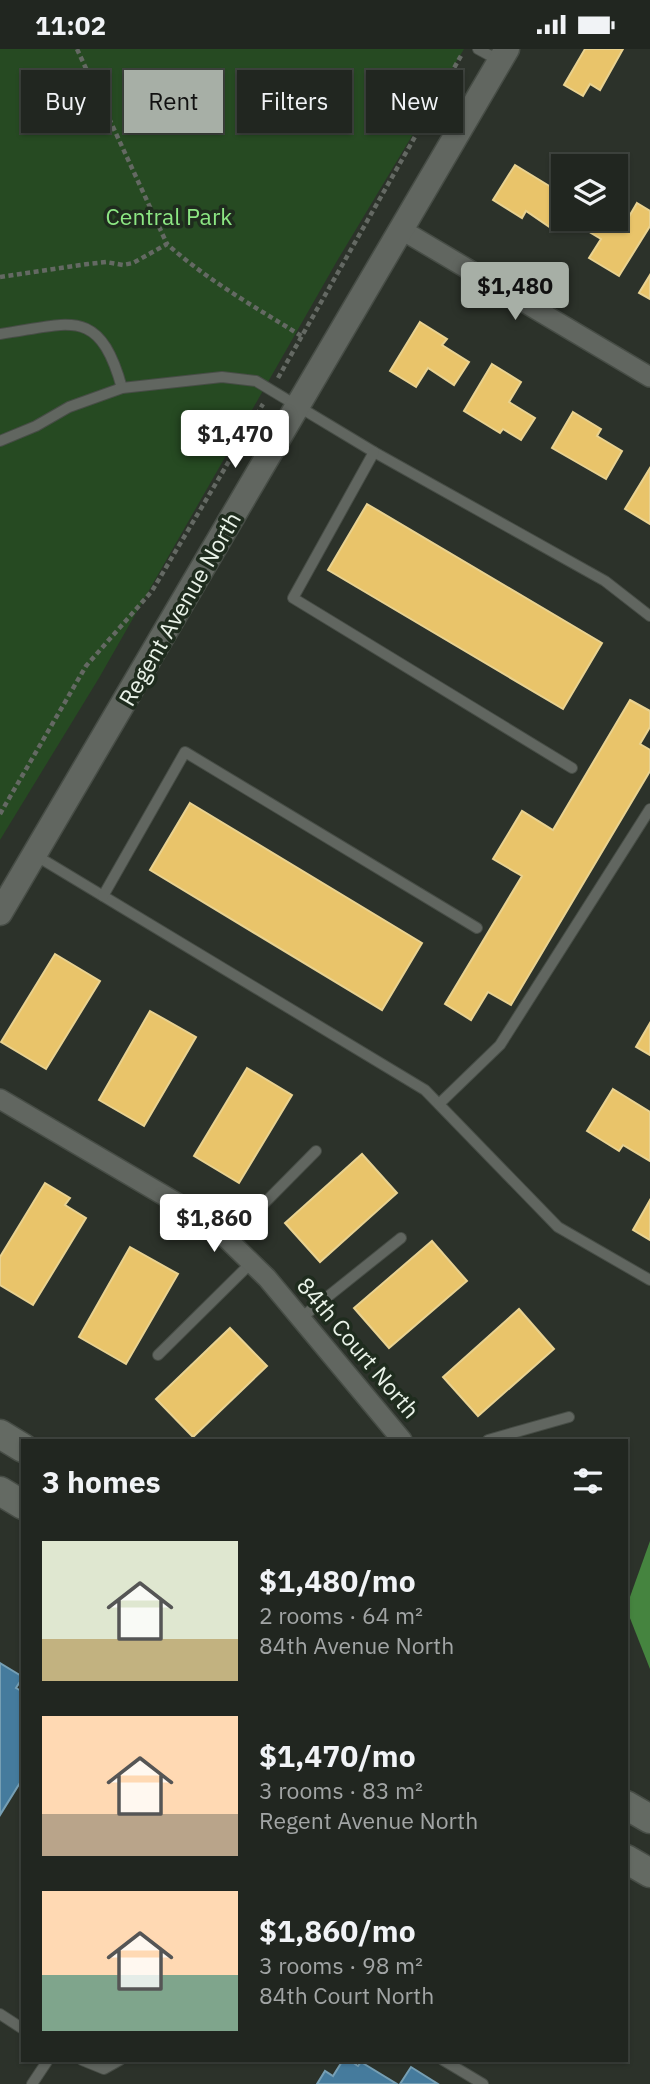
<!DOCTYPE html>
<html lang="en">
<head>
<meta charset="utf-8">
<style>
	:root { --surface:#212620; --page:#292e29; --text:#f1f3f6; --muted:#a2a5a5; --line:#3e433e; --accent:#a7afa6 }
	body { margin:0; font-family:"IBM Plex Sans",sans-serif; background:var(--page); color:var(--text); height:100vh; display:flex; flex-direction:column; font-size:26px; white-space:nowrap }
	* { box-sizing:border-box; margin:0 }
	p { font-size:23px; color:var(--muted) }
	.icon { flex:none; width:38px; height:38px; fill:none; stroke:currentColor; stroke-width:2; stroke-linecap:round; stroke-linejoin:round }
	.map { position:relative; flex:1; overflow:hidden }
	.side { position:absolute; left:21px; top:1390px; width:607px; height:623px; display:flex; flex-direction:column; background:var(--surface); border-radius:0px; box-shadow:0 2px 5px #0004,0 0 0 2px var(--line) }
	.side>* { flex:none }
	.top-card { position:absolute; left:21px; top:21px; width:609px; height:63px; display:flex; gap:14px }
	.buttons { position:absolute; left:551px; top:105px; display:grid; gap:14px }
	.buttons a { display:grid; place-items:center; width:77px; height:77px; border-radius:0px; background:var(--surface); box-shadow:0 2px 5px #0004,0 0 0 2px var(--line); font-size:35px }
	.price { position:absolute; translate:-50% -60px; padding:0 16px; border-radius:7px; background:#fff; color:#222; font-size:23px; line-height:46px; filter:drop-shadow(0 2px 4px #0008) }
	.price::after { content:''; position:absolute; left:50%; top:42px; width:21px; height:16px; margin-left:-10px; background:inherit; clip-path:polygon(0 0,100% 0,50% 100%) }
	.price.current { background:var(--accent); color:#111 }
	ul { padding:0; list-style:none }
	li { display:flex; align-items:center; gap:21px; height:175px; padding:0 21px }
	li span { display:grid; place-items:center; flex:none; width:196px; height:140px; border-radius:0px; color:#555 }
	li>.icon { margin-inline-start:auto }
	span .icon { width:84px; height:84px; fill:#fffc; stroke-width:1 }
	li b { font-size:30px }
	h2 { display:flex; justify-content:space-between; align-items:center; height:84px; padding:0 21px; font-size:30px }
	.chip { padding:0 24px; border-radius:0px; background:var(--surface); box-shadow:0 2px 5px #0004,0 0 0 2px var(--line); font-size:24px; line-height:63px }
	.chip.current { background:var(--accent); color:#111 }
	.status { display:flex; justify-content:space-between; align-items:center; height:49px; padding:0 35px; background:var(--surface); direction:ltr }
	.status svg { height:19px; fill:currentColor }
	.map>svg:first-child { display:block }
	.green { fill:#264a22 }
	.water { fill:#45843f }
	.homes { fill:#e9c46a; stroke:#e9d290; stroke-width:2 }
	.public { fill:#457b9d; stroke:#769fb4; stroke-width:2 }
	.lines { fill:none; stroke-linecap:round; stroke-linejoin:round }
	.service-casing { stroke:#474d46; stroke-width:12 }
	.minor-casing { stroke:#474d46; stroke-width:22 }
	.tertiary-casing { stroke:#474d46; stroke-width:27 }
	.secondary-casing { stroke:#474d46; stroke-width:31 }
	.path { stroke:#646963; stroke-width:4.5; stroke-dasharray:5 3.5; stroke-linecap:butt }
	.service { stroke:#616660; stroke-width:10 }
	.minor { stroke:#616660; stroke-width:19 }
	.tertiary { stroke:#616660; stroke-width:24 }
	.secondary { stroke:#646a63; stroke-width:28 }
	.labels { text-anchor:middle; stroke-width:7; stroke-linejoin:round; paint-order:stroke }
	.park-label { font-size:23px; fill:#8ce683; stroke:#1f2c1e }
	.street-label { font-size:23px; fill:#e9f2e8; stroke:#1f2c1e }
</style>
</head>
<body>
<div class="status"><b>11:02</b><svg viewBox="0 0 49 12"><path d="M0 12V9h3v3zM5 12V6h3v6zM10 12V3h3v9zM15 12V0h3v12zM26 1h20v11H26zM47 4h2v5h-2z"/></svg></div>
<div class="map">
<svg width="650" height="2035" viewBox="0 0 650 2035">
	<rect width="100%" height="100%" fill="#2c322a"/>
	<path class="green" d="M0 0H464L337 212 99 629 0 791Z"/>
	<path class="water" d="M650 1492V1620L626 1559Z"/>
	<g class="homes">
		<path d="M585 0H623L600 41 590 35 583 47 564 36Z"/>
		<path d="M515 116 564 146V159L551 179 526 162 522 169 493 151Z"/>
		<path d="M637 154 650 162V177L619 227 589 209 601 190 576 175 580 170H616V164L627 171Z"/>
		<path d="M650 226V250L639 244Z"/>
		<path d="M420 273 447 290 442 296 469 313 454 336 428 319 416 338 390 322Z"/>
		<path d="M492 315 521 333 509 353 535 369 521 391 503 380 500 384 464 362Z"/>
		<path d="M573 363 601 380 597 387 622 402 606 430 552 399Z"/>
		<path d="M650 419V475L625 460Z"/>
		<path d="M367 455 602 594 563 660 328 521Z"/>
		<path d="M630 651 650 662V678L640 695 650 701V722L511 956 488 943 471 971 445 955 522 827 493 810 522 762 553 781Z"/>
		<path d="M190 754 422 894 382 961 150 821Z"/>
		<path d="M55 905 100 932 46 1020 1 993Z"/>
		<path d="M150 962 196 988 144 1077 99 1051Z"/>
		<path d="M650 974V1006L636 998Z"/>
		<path d="M247 1019 292 1046 239 1134 194 1107Z"/>
		<path d="M613 1040 650 1063V1112L623 1096 619 1102 587 1082Z"/>
		<path d="M362 1105 397 1144 320 1213 285 1174Z"/>
		<path d="M45 1134 70 1149 65 1156 86 1169 33 1256 0 1236V1208Z"/>
		<path d="M650 1151V1191L633 1181Z"/>
		<path d="M432 1192 467 1232 389 1299 354 1259Z"/>
		<path d="M130 1198 178 1225 126 1315 79 1288Z"/>
		<path d="M519 1260 554 1300 478 1367 443 1328Z"/>
		<path d="M230 1279 267 1317 193 1388 156 1350Z"/>
	</g>
	<g class="public">
		<path d="M0 1614 23 1628 16 1639 23 1643V1729L0 1766Z"/>
		<path d="M343 2011H349L358 2017 361 2013 397 2035H317L325 2022 333 2027Z"/>
		<path d="M411 2018 438 2035H400Z"/>
	</g>
	<g class="lines">
		<g class="service-casing">
			<g id="service">
				<path d="M478 0 500 12"/>
				<path d="M0 285C70 275 99 256 122 339"/>
				<path d="M0 392 36 377 69 358 122 339 222 328 256 332 374 403 605 532 650 567"/>
				<path d="M374 403 293 549 572 719"/>
				<path d="M35 806 425 1041 558 1178 650 1231"/>
				<path d="M103 847 185 703 477 879"/>
				<path d="M439 1055 500 996 650 760"/>
				<path d="M228 1191 316 1102"/>
				<path d="M301 1269 401 1189"/>
				<path d="M158 1306 251 1214"/>
				<path d="M488 1391 569 1368"/>
				<path d="M0 1965 23 1980"/>
				<path d="M82 2011 104 2020 120 2011"/>
				<path d="M443 2011 483 2035"/>
				<path d="M32 2035 48 2011"/>
			</g>
		</g>
		<g class="minor-casing">
			<g id="minor">
				<path d="M402 181 650 328"/>
				<path d="M0 1050 199 1167 228 1191 267 1229 402 1391"/>
			</g>
		</g>
		<g class="tertiary-casing">
			<path id="tertiary" d="M0 864 507 0"/>
		</g>
		<g class="secondary-casing">
			<g id="secondary">
				<path d="M0 1385 23 1399"/>
				<path d="M0 1442 23 1456"/>
				<path d="M626 1756 650 1770"/>
				<path d="M626 1810 650 1824"/>
			</g>
		</g>
		<g class="path">
			<path d="M77 0 167 195"/>
			<path d="M0 228 88 215 106 213 123 216 133 214 167 195C208 232 257 259 303 288"/>
			<path d="M278 329 462 5"/>
			<path d="M0 765 86 617 152 542 263 355"/>
		</g>
		<use href="#service" class="service"/>
		<use href="#minor" class="minor"/>
		<use href="#tertiary" class="tertiary"/>
		<use href="#secondary" class="secondary"/>
	</g>
	<g class="labels">
		<g class="park-label">
			<text x="169" y="176">Central Park</text>
		</g>
		<g class="street-label">
			<text transform="translate(180 560) rotate(-60)" y="8">Regent Avenue North</text>
			<text transform="translate(358 1299) rotate(50)" y="8">84th Court North</text>
		</g>
	</g>
</svg>
<div class="buttons">
<a><svg class="icon" aria-label="layers" viewBox="0 0 24 24"><path d="M12 4l9 5-9 5-9-5zM3 14l9 5 9-5"/></svg></a>
</div>
<b class="price current" style="left:515px;top:273px">$1,480</b>
<b class="price" style="left:235px;top:421px">$1,470</b>
<b class="price" style="left:214px;top:1205px">$1,860</b>
<div class="top-card">
<a class="chip">Buy</a>
<a class="chip current">Rent</a>
<a class="chip">Filters</a>
<a class="chip">New</a>
</div>
<section class="side">
<h2>3 homes<svg class="icon" aria-label="filters" viewBox="0 0 24 24"><path d="M4 7h16M4 17h16"/><circle cx="9" cy="7" r="2"/><circle cx="15" cy="17" r="2"/></svg></h2>
<ul>
<li><span style="background:linear-gradient(#dfe7d0 70%,#c2b280 0)"><svg class="icon" aria-label="home" viewBox="0 0 24 24"><path d="M3 11l9-7 9 7M6 9v11h12V9"/></svg></span><div><b>$1,480/mo</b><p>2 rooms · 64 m²</p><p>84th Avenue North</p></div></li>
<li><span style="background:linear-gradient(#ffd9b3 70%,#b9a48a 0)"><svg class="icon" aria-label="home" viewBox="0 0 24 24"><path d="M3 11l9-7 9 7M6 9v11h12V9"/></svg></span><div><b>$1,470/mo</b><p>3 rooms · 83 m²</p><p>Regent Avenue North</p></div></li>
<li><span style="background:linear-gradient(#ffd9b3 60%,#7fa58c 0)"><svg class="icon" aria-label="home" viewBox="0 0 24 24"><path d="M3 11l9-7 9 7M6 9v11h12V9"/></svg></span><div><b>$1,860/mo</b><p>3 rooms · 98 m²</p><p>84th Court North</p></div></li>
</ul>
</section>
</div>
</body>
</html>
